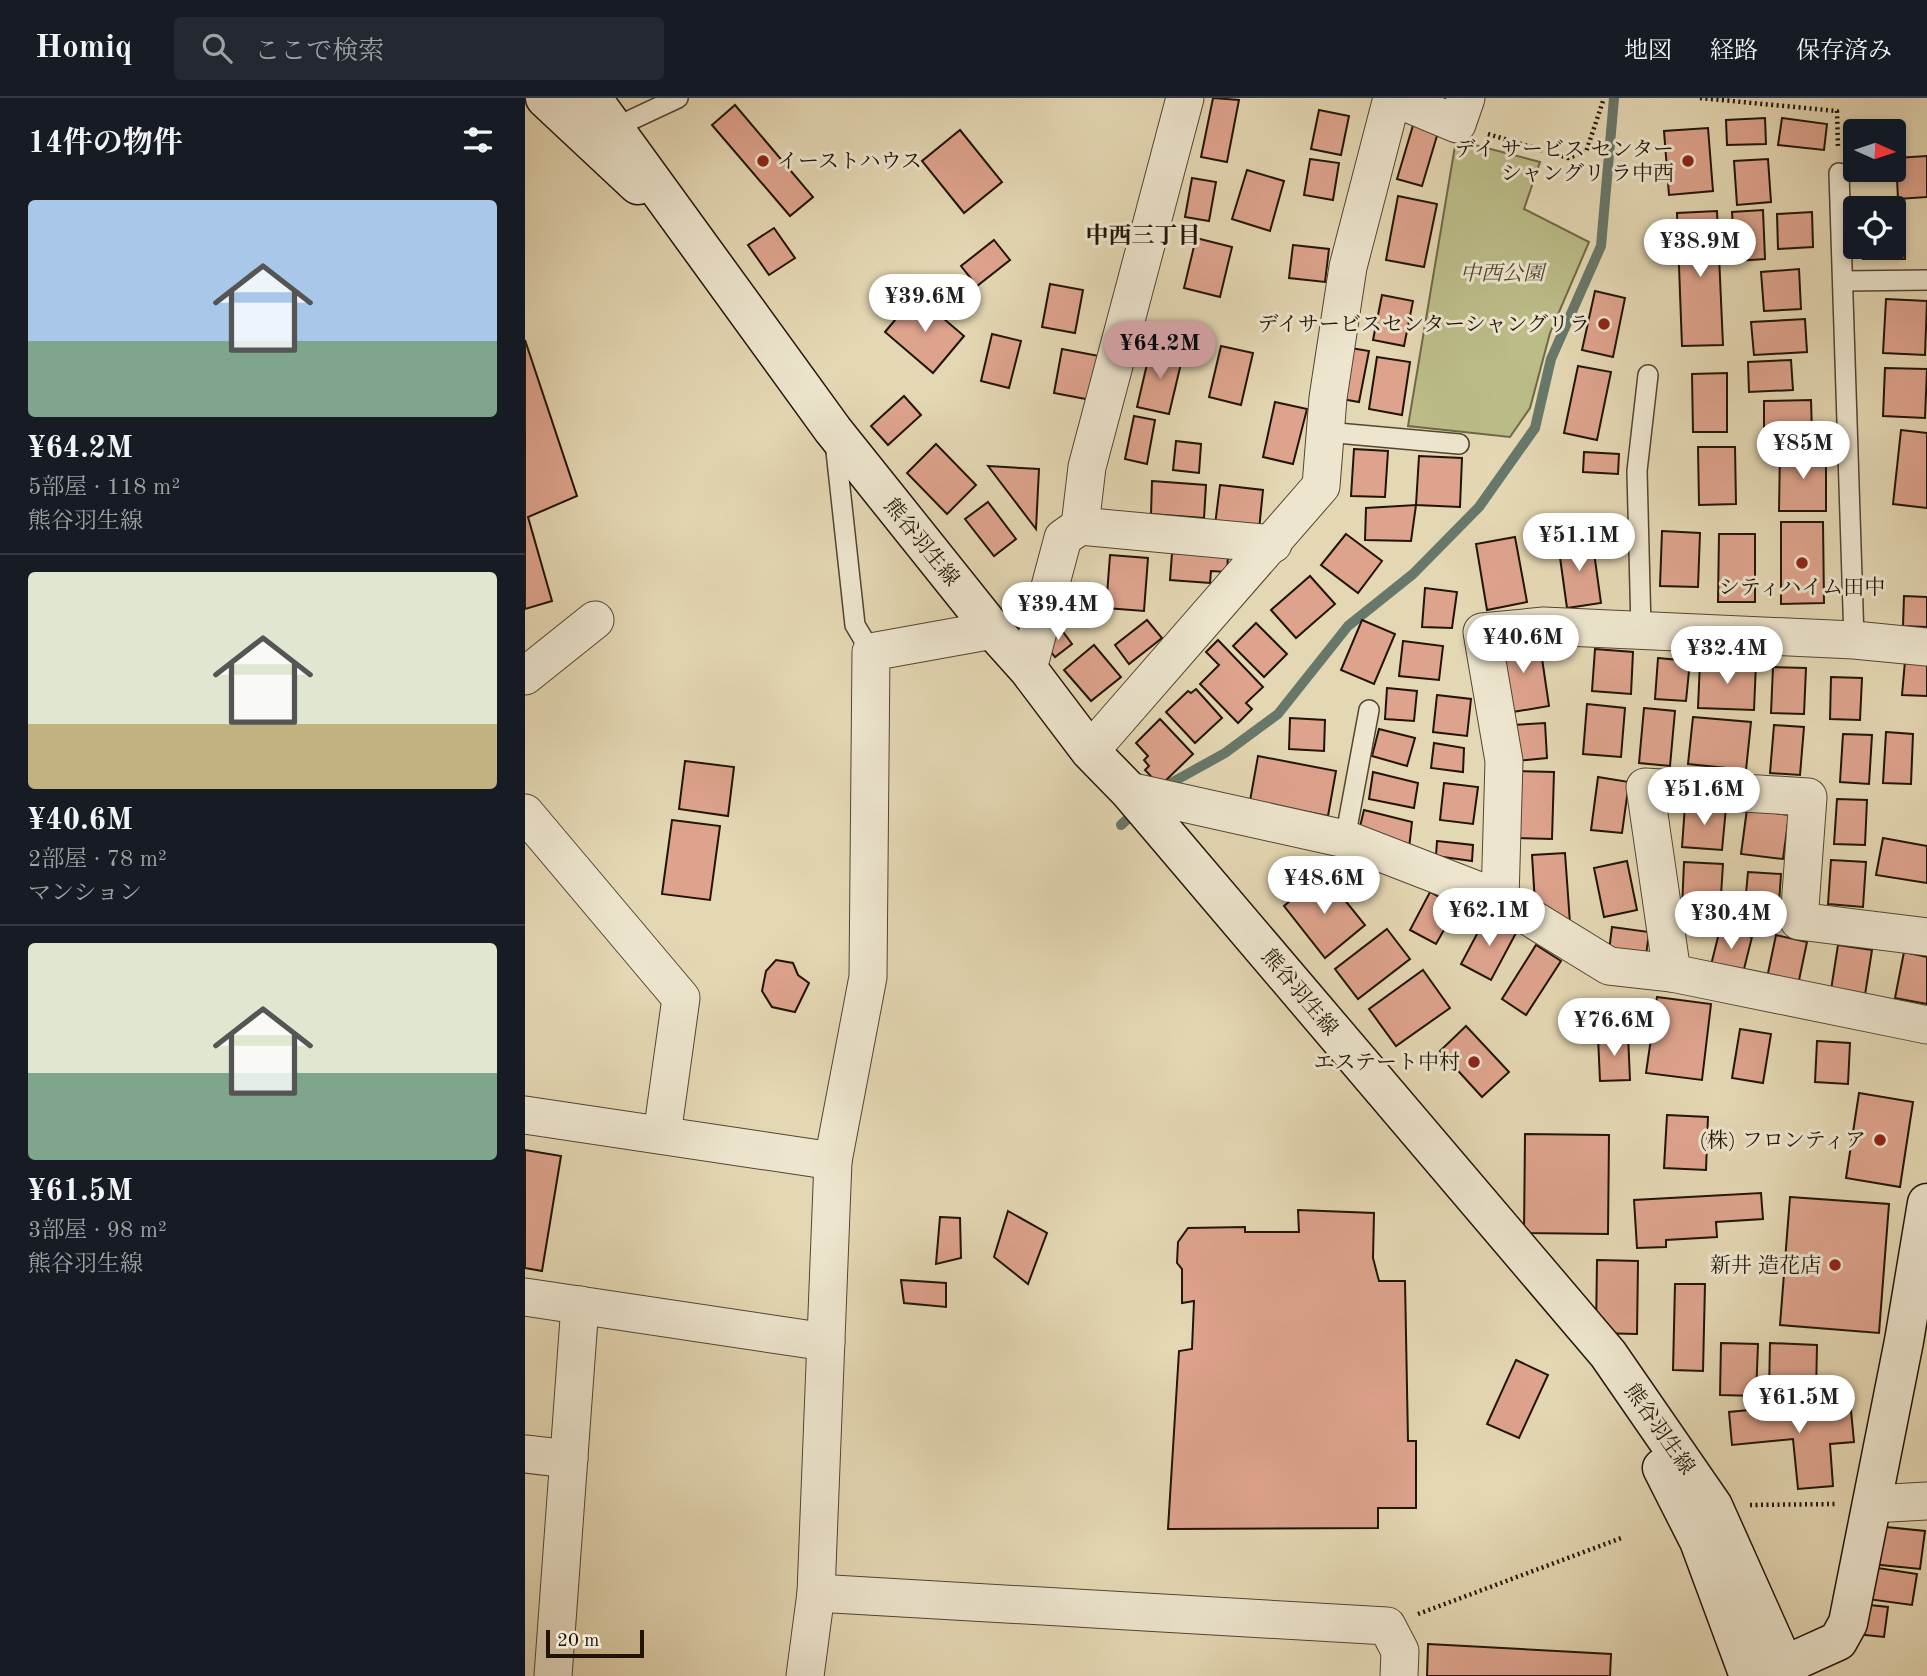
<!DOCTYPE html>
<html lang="ja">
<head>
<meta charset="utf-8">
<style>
	:root { --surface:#171b24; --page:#242831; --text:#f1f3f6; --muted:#9ea1a6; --line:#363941; --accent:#c59692 }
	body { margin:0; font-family:"Old Standard TT","Noto Serif JP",serif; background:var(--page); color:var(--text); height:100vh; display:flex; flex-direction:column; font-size:26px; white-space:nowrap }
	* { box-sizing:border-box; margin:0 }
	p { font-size:23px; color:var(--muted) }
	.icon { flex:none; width:38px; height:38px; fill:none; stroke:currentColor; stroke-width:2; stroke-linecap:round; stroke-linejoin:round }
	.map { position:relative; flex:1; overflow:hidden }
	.sheet { display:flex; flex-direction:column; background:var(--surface); width:525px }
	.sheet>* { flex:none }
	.needle { width:46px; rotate:93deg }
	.tools { position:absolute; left:1318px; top:21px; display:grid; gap:14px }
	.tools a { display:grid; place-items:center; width:63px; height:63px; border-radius:7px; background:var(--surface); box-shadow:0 4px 10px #0003; font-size:35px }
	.scale { position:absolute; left:21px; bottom:18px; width:98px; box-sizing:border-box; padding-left:7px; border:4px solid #211406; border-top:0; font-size:19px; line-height:24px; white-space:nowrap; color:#211406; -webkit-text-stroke:5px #ede5ce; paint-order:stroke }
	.price { position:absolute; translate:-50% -60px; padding:0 16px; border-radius:24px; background:#fff; color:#222; font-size:23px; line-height:46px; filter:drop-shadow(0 2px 4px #0008) }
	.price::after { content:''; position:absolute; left:50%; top:42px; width:21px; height:16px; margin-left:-10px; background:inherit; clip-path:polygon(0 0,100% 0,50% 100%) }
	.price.current { background:var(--accent); color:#111 }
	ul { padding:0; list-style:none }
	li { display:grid; align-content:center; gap:14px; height:371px; padding:0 28px }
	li+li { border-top:2px solid var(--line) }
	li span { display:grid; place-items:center; height:217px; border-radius:7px; color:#555 }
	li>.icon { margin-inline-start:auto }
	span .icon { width:126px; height:126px; fill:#fffc; stroke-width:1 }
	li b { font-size:30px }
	h2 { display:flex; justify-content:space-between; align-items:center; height:84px; padding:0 28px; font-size:30px }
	header { display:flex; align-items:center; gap:42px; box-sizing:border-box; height:98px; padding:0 35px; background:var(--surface); border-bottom:2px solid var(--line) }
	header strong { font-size:33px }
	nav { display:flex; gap:38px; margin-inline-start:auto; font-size:24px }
	.search { width:490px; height:63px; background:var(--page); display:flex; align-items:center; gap:18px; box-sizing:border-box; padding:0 24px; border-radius:7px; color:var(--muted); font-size:26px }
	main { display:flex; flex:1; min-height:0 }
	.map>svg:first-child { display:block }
	.green { fill:#bbbc88; stroke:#6e6847; stroke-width:2 }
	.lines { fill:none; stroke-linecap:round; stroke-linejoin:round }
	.stream { stroke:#67786a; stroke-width:10 }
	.building { fill:#dea38d; stroke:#211406; stroke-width:2 }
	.lane-casing { stroke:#524531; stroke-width:22 }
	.street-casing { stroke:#524531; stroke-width:39 }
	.secondary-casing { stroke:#211406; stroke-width:41 }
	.path { stroke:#211406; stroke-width:4.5; stroke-dasharray:2 3.5; stroke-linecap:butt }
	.lane { stroke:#ede5ce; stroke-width:19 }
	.street { stroke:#ede5ce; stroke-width:37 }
	.secondary { stroke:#ede5ce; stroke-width:38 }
	.poi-dot { fill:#8f2418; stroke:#ede5ce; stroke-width:2.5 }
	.labels { text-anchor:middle; stroke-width:6; stroke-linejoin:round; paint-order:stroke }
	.poi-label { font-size:21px; fill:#211406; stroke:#ede5ce; text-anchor:end }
	.park-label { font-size:21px; font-style:italic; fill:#4f462d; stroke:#ede5ce }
	.street-label { font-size:21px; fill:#211406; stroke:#ede5ce }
	.neighbourhood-label { font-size:23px; font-weight:bold; fill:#211406; stroke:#ede5ce }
</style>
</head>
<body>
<header>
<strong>Homiq</strong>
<div class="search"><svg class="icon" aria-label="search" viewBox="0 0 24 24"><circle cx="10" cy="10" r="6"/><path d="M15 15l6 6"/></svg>ここで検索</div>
<nav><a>地図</a><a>経路</a><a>保存済み</a></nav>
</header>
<main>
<section class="sheet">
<h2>14件の物件<svg class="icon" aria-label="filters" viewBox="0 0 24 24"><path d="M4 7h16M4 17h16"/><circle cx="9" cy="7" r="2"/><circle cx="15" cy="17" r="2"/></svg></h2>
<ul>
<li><span style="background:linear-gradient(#a9c7e8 65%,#7fa58c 0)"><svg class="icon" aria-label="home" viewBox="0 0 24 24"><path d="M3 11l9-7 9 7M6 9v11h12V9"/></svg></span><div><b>¥64.2M</b><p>5部屋 · 118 m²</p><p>熊谷羽生線</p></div></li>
<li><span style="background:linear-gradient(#dfe7d0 70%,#c2b280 0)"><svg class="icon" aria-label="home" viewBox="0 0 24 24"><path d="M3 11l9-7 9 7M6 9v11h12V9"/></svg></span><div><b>¥40.6M</b><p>2部屋 · 78 m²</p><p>マンション</p></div></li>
<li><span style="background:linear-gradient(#dfe7d0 60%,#7fa58c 0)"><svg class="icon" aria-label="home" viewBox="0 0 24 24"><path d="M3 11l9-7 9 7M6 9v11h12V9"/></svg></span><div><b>¥61.5M</b><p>3部屋 · 98 m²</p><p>熊谷羽生線</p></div></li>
</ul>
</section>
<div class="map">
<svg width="1402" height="1578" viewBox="0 0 1402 1578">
	<rect width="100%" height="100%" fill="#e4d7b3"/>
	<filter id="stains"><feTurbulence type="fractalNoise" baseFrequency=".00286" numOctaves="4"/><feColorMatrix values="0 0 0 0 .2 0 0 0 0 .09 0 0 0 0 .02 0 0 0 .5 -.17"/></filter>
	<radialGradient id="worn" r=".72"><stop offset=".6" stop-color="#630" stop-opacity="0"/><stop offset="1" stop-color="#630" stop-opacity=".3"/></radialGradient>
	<path class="green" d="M931 42 1015 64 999 111 1064 144 1025 235 1005 310 985 339 883 328Z"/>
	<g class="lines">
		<g class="stream">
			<path d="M637 690 700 655 753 616 823 528 888 476 954 409 1010 330 1026 261 1076 148 1089 0"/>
			<path d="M596 727 610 714"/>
		</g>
	</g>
	<g class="building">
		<path d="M688 0 714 2 702 64 676 59Z"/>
		<path d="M210 7 288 99 265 118 187 27Z"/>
		<path d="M794 12 824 18 816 57 786 51Z"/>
		<path d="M1240 20 1241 46 1202 47 1201 22Z"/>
		<path d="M1257 20 1302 26 1299 52 1253 47Z"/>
		<path d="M889 24 914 31 897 88 872 81Z"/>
		<path d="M1183 30 1188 93 1144 97 1139 33Z"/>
		<path d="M435 32 477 84 439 115 397 63Z"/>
		<path d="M1402 58V99L1373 101 1371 60Z"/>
		<path d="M785 61 814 65 808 102 779 97Z"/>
		<path d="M1243 61 1246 104 1212 107 1209 63Z"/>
		<path d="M722 72 759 83 745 133 707 121Z"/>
		<path d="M667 80 691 84 684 123 660 119Z"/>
		<path d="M873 98 912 106 899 169 861 162Z"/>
		<path d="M1368 111H1380V161H1338V149H1368Z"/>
		<path d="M1238 112 1240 161 1210 163 1207 114Z"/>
		<path d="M1192 113 1198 247 1157 248 1152 115Z"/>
		<path d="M1287 114 1288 149 1253 151 1252 116Z"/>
		<path d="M249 130 270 160 244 177 223 147Z"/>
		<path d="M671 140 707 149 695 199 659 190Z"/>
		<path d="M469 142 485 162 452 188 436 168Z"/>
		<path d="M768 147 804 151 800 184 764 180Z"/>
		<path d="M1274 171 1276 211 1239 213 1236 174Z"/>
		<path d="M525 186 558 192 550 235 517 229Z"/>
		<path d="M1070 193 1100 200 1088 259 1057 252Z"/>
		<path d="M391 197 439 238 408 275 360 234Z"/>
		<path d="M857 197 888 203 879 248 848 242Z"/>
		<path d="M1361 201 1402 203 1400 257 1358 255Z"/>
		<path d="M1280 221 1282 254 1229 257 1226 224Z"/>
		<path d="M467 236 496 243 484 290 456 283Z"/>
		<path d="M0 242 52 398 3 419 27 503 0 511Z"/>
		<path d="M696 248 728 255 716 307 684 299Z"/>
		<path d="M626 249 658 257 644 316 612 309Z"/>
		<path d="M820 249 844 253 834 304 811 300Z"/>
		<path d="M537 251 574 258 566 302 529 295Z"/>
		<path d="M852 259 885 264 877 317 844 311Z"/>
		<path d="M1266 262 1268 292 1224 294 1223 264Z"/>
		<path d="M1053 268 1086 274 1072 342 1039 335Z"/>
		<path d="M1360 270 1402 271 1400 320 1358 318Z"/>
		<path d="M1202 275V334H1168L1167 276Z"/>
		<path d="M379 298 396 317 363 347 346 328Z"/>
		<path d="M1286 302 1287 336 1239 337V303Z"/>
		<path d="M750 304 782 311 768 366 738 359Z"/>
		<path d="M609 318 630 322 622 366 600 361Z"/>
		<path d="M1376 332 1402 335V410L1368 406Z"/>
		<path d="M651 343 676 346 674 375 648 372Z"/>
		<path d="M411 346 451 387 422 416 382 375Z"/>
		<path d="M1173 349H1210L1211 406 1174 407Z"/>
		<path d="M829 351 863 353 860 399 826 398Z"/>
		<path d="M1255 352 1301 353V413H1254Z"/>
		<path d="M1059 354 1094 356 1093 376 1058 374Z"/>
		<path d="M894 358 937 360 935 409 891 407Z"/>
		<path d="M463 368 514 371 511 431Z"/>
		<path d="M627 383 681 387 679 420 626 416Z"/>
		<path d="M695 387 738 392 734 432 690 427Z"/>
		<path d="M463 404 491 441 469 458 440 421Z"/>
		<path d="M891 407 886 443 840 442 841 410Z"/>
		<path d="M1256 424H1298L1299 505 1256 506Z"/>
		<path d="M1137 433 1175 435 1173 489 1135 488Z"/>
		<path d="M821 436 857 463 833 495 796 467Z"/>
		<path d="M1194 436H1230V504H1193Z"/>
		<path d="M990 439 1002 504 962 512 951 446Z"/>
		<path d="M1067 440 1076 505 1042 510 1033 445Z"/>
		<path d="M647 455 703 458 702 474 686 473 685 485 645 482Z"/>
		<path d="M585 457 623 460 619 513 581 510Z"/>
		<path d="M785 478 810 506 771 540 746 512Z"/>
		<path d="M900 490 932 494 927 530 897 529Z"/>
		<path d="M1379 498 1402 499V529L1378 528Z"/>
		<path d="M622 522 637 540 604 566 590 547Z"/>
		<path d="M837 522 870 536 849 586 816 572Z"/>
		<path d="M731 525 762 556 739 579 708 548Z"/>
		<path d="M533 527 547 546 530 559 520 546Z"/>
		<path d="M1014 540 1024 608 982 615 972 546Z"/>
		<path d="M693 542 738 589 721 605 727 611 713 625 675 586 694 567 681 554Z"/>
		<path d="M878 543 918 548 914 582 874 578Z"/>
		<path d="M569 547 596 579 566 603 539 572Z"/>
		<path d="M1070 551 1108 554 1106 596 1067 593Z"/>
		<path d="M1133 560 1165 563 1161 603 1130 601Z"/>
		<path d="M1380 563 1402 565V598L1377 597Z"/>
		<path d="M1175 564 1231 565 1229 612 1173 610Z"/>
		<path d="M1248 569 1281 570 1279 616 1246 615Z"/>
		<path d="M1306 579 1337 580 1335 622 1305 621Z"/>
		<path d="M862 590 892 593 889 623 860 621Z"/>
		<path d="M671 591 697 620 670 645 641 614 663 593 666 595Z"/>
		<path d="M912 597 946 601 942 638 908 634Z"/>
		<path d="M1062 606 1100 610 1096 659 1058 656Z"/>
		<path d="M1119 610 1150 613 1145 668 1114 665Z"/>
		<path d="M1168 619 1226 624 1221 672 1163 666Z"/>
		<path d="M765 620 800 622 799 653 764 651Z"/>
		<path d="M635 621 668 656 635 688 620 672 624 668 619 662 623 658 611 645Z"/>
		<path d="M1020 625 1022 660 990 663 987 627Z"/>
		<path d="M1249 627 1279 629 1275 677 1245 675Z"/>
		<path d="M854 631 890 640 882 668 847 658Z"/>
		<path d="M1361 634 1388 636 1386 686 1358 685Z"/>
		<path d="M1318 636 1347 637 1344 686 1315 684Z"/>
		<path d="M909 645 939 650 938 674 906 670Z"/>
		<path d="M733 658 811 673 803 718 725 703Z"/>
		<path d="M160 663 209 669 203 718 154 711Z"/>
		<path d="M993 673 1029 674 1027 741 992 740Z"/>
		<path d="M848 674 893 685 889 710 844 701Z"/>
		<path d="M1073 679 1104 684 1097 735 1066 732Z"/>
		<path d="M919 685 953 689 948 726 915 722Z"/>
		<path d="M1312 701 1342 702 1340 747 1309 746Z"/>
		<path d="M1160 707 1201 710 1197 752 1157 749Z"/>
		<path d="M1222 711 1264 717 1258 761 1216 756Z"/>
		<path d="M839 712 887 724 884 750 833 737Z"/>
		<path d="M147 722 195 728 185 802 137 796Z"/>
		<path d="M1358 740 1402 748V785L1351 777Z"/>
		<path d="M912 743 948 747 947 763 911 758Z"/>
		<path d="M1040 755 1045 825 1010 805 1007 757Z"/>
		<path d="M1306 762 1341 764 1338 809 1303 806Z"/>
		<path d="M1102 763 1112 812 1079 819 1069 770Z"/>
		<path d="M1159 764 1198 766 1195 813 1157 811Z"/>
		<path d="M1223 774 1256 776 1253 820 1219 817Z"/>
		<path d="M798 775 840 827 800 860 759 808Z"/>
		<path d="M905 794 932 809 911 846 885 832Z"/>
		<path d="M961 819 991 835 966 882 936 866Z"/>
		<path d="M1087 829 1124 834 1121 858 1084 853Z"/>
		<path d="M862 831 885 861 833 901 810 871Z"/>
		<path d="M1195 831 1227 839 1218 875 1186 867Z"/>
		<path d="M1251 837 1282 844 1273 887 1242 880Z"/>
		<path d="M1011 847 1036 863 1001 917 977 901Z"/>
		<path d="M1313 847 1347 852 1340 897 1306 892Z"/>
		<path d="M1379 854 1402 859V906L1370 900Z"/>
		<path d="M251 862 268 865 273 877 284 885 270 914 247 909 237 893 241 873Z"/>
		<path d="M898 872 925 910 871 948 844 911Z"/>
		<path d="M1132 899 1186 906 1177 982 1121 975Z"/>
		<path d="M941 928 984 974 957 999 915 953Z"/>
		<path d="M1215 931 1246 936 1238 985 1207 980Z"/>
		<path d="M1103 937 1105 982 1075 983 1073 939Z"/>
		<path d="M1292 943 1325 945 1323 986 1290 984Z"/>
		<path d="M1334 995 1388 1004 1375 1089 1321 1080Z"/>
		<path d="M1142 1017 1183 1019 1181 1072 1139 1070Z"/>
		<path d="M1000 1036 1084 1037 1083 1136 999 1135Z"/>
		<path d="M0 1052 36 1058 17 1173 0 1170Z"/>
		<path d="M1236 1095 1238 1121 1191 1124 1192 1139 1141 1142V1149L1112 1150 1109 1102Z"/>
		<path d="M1265 1099 1364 1106 1354 1235 1255 1227Z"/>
		<path d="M773 1112 849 1115 848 1160 854 1183H880L883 1343H891V1410H853V1430L643 1431 654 1253 667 1251 669 1203 657 1205V1171L652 1165 653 1144 663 1130 720 1129V1134H774Z"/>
		<path d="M483 1113 522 1135 503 1186 469 1159Z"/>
		<path d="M415 1119 435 1120 436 1160 411 1166Z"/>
		<path d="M1072 1162 1113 1163 1112 1236 1071 1235Z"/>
		<path d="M376 1182 421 1185V1209L379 1205Z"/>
		<path d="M1150 1186H1180L1178 1273 1148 1272Z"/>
		<path d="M1196 1245 1233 1246 1231 1298 1195 1297Z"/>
		<path d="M1245 1245 1292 1247 1291 1296 1244 1294Z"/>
		<path d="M991 1262 1023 1277 994 1340 962 1326Z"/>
		<path d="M1325 1302 1329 1344 1305 1346 1308 1388 1273 1391 1268 1341 1207 1347 1204 1314Z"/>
		<path d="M1351 1428 1400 1433 1395 1471 1346 1466Z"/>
		<path d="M1340 1468 1392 1476 1387 1507 1335 1500Z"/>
		<path d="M1335 1506 1363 1509 1359 1539 1331 1536Z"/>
		<path d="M903 1546 1086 1556 1085 1578H902Z"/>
	</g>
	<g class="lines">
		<g class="lane-casing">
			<g id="lane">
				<path d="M91 29 153 0"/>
				<path d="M1314 75 1329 542"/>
				<path d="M1319 183 1402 182"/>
				<path d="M801 334 934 346"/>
				<path d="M310 344 330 527 346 554"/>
				<path d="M1116 531 1112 373 1123 277"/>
				<path d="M820 741 844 612"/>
			</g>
		</g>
		<g class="street-casing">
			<g id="street">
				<path d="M870 0 932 26 941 0"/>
				<path d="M555 428 562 369 660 0"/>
				<path d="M503 571 538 440 555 428 748 446"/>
				<path d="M0 578 70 522"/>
				<path d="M565 653 796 388 803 300 823 169 867 0"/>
				<path d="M604 693 820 741 975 801 1084 868 1147 875 1402 927"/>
				<path d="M0 715 156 900 137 1037"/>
				<path d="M975 801 979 663 957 534 1019 528 1329 542 1402 549"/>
				<path d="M1147 875 1120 689 1283 699 1274 823 1402 839"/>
				<path d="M0 1017 308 1063"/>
				<path d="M0 1199 301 1244"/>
				<path d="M0 1356 44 1361"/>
				<path d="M1347 1406 1402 1403"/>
				<path d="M291 1495 862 1528 875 1553 874 1578"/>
				<path d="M28 1578 55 1207"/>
				<path d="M280 1578 291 1495 308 1063 343 879 346 554 468 532"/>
			</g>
		</g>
		<g class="secondary-casing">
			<g id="secondary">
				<path d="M20 0 113 87"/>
				<path d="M67 0 308 332 468 532 503 571 565 653 604 693 1083 1256 1188 1408 1264 1578"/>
				<path d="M1137 1370 1174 1443 1224 1578"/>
				<path d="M1238 1577 1313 1543 1323 1525 1379 1243 1402 1105"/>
			</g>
		</g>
		<g class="path">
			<path d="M1175 0 1312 13 1313 50"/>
			<path d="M963 36 1043 60 1061 54 1079 0"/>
			<path d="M1225 1407 1311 1406"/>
			<path d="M893 1516 1099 1439"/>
		</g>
		<use href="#lane" class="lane"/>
		<use href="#street" class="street"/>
		<use href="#secondary" class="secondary"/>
	</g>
	<g class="poi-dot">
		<circle cx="238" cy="63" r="7"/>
		<circle cx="1163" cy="63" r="7"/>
		<circle cx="1079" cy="226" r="7"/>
		<circle cx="1277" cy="465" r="7"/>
		<circle cx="949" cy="964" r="7"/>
		<circle cx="1355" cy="1042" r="7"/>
		<circle cx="1310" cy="1167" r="7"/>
	</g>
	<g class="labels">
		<g class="poi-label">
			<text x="1149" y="58">デイ サービス センター<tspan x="1149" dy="24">シャングリ ラ中西</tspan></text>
			<text x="252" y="70" text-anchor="start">イーストハウス</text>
			<text x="1065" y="233">デイサービスセンターシャングリラ</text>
			<text x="1277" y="496" text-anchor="middle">シティハイム田中</text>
			<text x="935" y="971">エステート中村</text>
			<text x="1341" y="1049">(株) フロンティア</text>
			<text x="1296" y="1174">新井 造花店</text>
		</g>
		<g class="park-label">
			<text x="977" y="182">中西公園</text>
		</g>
		<g class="street-label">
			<text transform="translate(397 444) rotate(51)" y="7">熊谷羽生線</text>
			<text transform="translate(775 894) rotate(50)" y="7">熊谷羽生線</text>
			<text transform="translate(1135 1331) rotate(55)" y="7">熊谷羽生線</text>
		</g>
		<g class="neighbourhood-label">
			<text x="618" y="145">中西三丁目</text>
		</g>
	</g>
	<rect width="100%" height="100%" filter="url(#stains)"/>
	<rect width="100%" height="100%" fill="url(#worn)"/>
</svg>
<div class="tools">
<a><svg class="needle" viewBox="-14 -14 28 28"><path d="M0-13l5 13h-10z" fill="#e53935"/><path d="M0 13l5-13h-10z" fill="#9ea1a6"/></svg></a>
<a><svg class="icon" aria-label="locate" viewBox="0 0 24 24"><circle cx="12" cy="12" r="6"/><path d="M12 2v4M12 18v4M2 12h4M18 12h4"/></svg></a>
</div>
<div class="scale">20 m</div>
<b class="price" style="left:1175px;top:181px">¥38.9M</b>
<b class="price" style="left:400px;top:236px">¥39.6M</b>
<b class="price current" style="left:635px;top:283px">¥64.2M</b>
<b class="price" style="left:1278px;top:383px">¥85M</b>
<b class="price" style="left:1054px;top:475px">¥51.1M</b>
<b class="price" style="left:533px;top:544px">¥39.4M</b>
<b class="price" style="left:998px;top:577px">¥40.6M</b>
<b class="price" style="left:1202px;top:588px">¥32.4M</b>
<b class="price" style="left:1179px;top:729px">¥51.6M</b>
<b class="price" style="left:799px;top:818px">¥48.6M</b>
<b class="price" style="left:964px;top:850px">¥62.1M</b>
<b class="price" style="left:1206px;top:853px">¥30.4M</b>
<b class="price" style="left:1089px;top:960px">¥76.6M</b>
<b class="price" style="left:1274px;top:1337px">¥61.5M</b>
</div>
</main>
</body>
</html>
